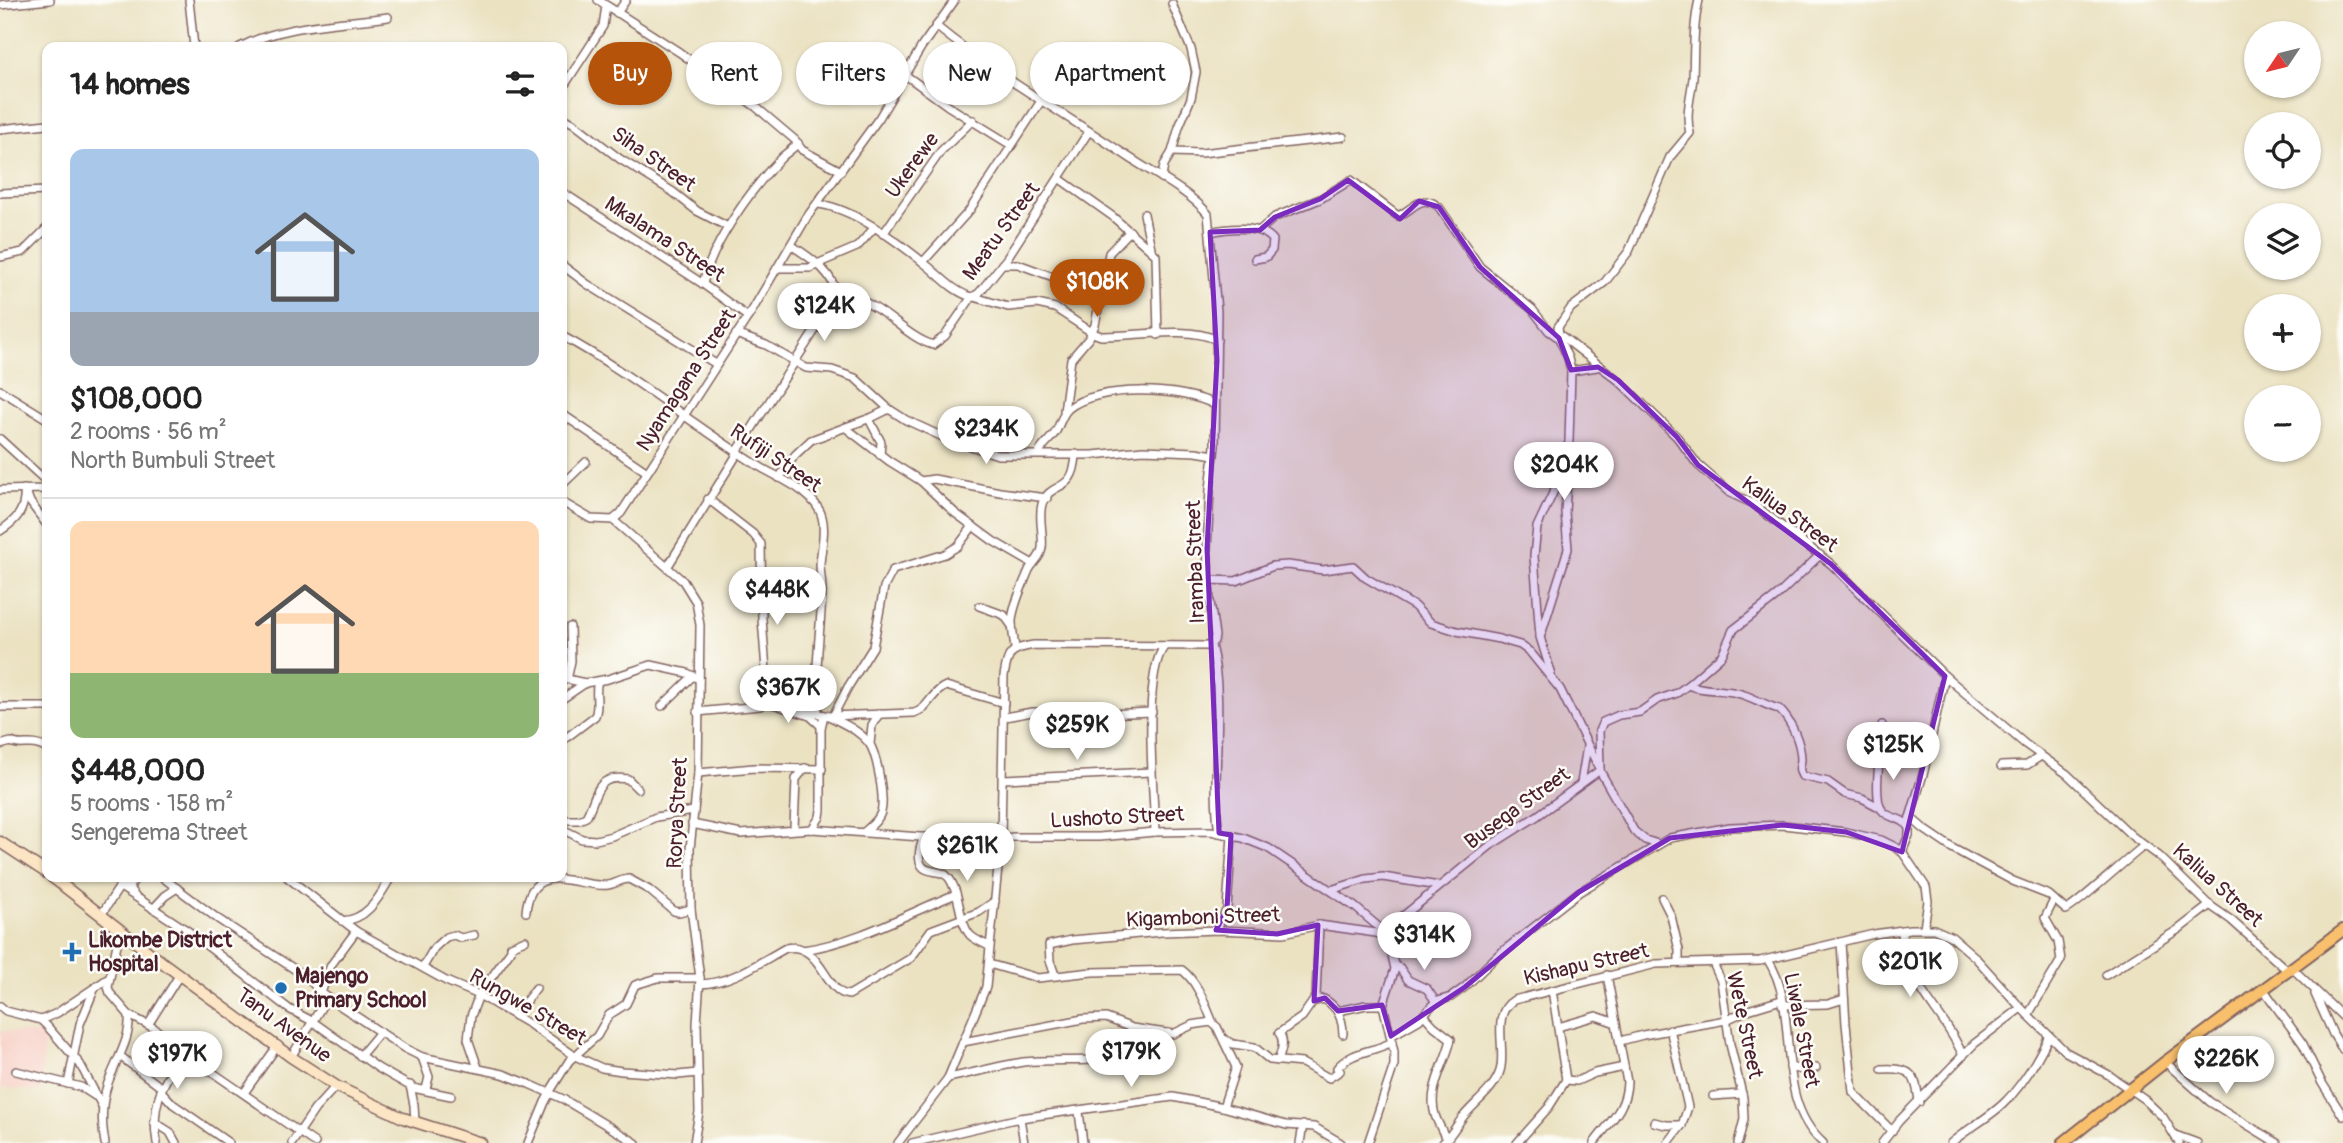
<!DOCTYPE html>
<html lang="en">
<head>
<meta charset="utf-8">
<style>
	:root { --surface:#fff; --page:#f6f6f6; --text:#222; --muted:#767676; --line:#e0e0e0; --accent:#b45309 }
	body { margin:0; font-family:Pangolin,sans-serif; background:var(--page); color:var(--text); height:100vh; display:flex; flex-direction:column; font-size:26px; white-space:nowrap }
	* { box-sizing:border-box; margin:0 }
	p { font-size:23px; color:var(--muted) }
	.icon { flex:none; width:38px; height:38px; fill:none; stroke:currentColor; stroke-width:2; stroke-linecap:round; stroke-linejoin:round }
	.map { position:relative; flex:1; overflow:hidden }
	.side { position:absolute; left:42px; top:42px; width:525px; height:840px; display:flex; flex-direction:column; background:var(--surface); border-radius:14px; box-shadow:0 2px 5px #0004 }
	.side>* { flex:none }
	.hud { position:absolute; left:588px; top:42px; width:665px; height:63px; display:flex; gap:14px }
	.needle { width:46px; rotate:235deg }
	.controls { position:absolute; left:2244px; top:21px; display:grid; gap:14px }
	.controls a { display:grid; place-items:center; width:77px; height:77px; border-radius:50%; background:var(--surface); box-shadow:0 2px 5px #0004; font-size:35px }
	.price { position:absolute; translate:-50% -60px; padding:0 16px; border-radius:24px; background:#fff; color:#222; font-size:23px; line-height:46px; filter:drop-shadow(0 2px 4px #0008) }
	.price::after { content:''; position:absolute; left:50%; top:42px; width:21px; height:16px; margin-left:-10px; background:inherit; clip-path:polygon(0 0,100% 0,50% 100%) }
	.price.selected { background:var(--accent); color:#fff }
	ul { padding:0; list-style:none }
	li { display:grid; align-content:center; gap:14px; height:371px; padding:0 28px }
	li+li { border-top:2px solid var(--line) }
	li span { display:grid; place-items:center; height:217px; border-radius:14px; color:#555 }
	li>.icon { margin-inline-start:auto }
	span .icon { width:126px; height:126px; fill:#fffc; stroke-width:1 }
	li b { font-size:30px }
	h2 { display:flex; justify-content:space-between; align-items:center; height:84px; padding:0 28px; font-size:30px }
	.pill { padding:0 24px; border-radius:32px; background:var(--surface); box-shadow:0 2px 5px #0004; font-size:24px; line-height:63px }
	.pill.selected { background:var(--accent); color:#fff }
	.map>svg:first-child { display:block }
	.built { fill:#f7d1c8 }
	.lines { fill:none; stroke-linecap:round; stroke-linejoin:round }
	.street-casing { stroke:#826360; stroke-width:10 }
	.secondary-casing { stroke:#826360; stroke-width:13 }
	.primary-casing { stroke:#826360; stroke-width:14 }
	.street { stroke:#fff; stroke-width:7 }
	.secondary { stroke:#fce5c4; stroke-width:10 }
	.primary { stroke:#f8bf6c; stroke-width:10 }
	.marked { fill:#7b2cbf; fill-opacity:0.2; stroke:#7b2cbf; stroke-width:5; stroke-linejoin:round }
	.poi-dot { fill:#1f6fb2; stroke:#fdfcf7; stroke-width:2.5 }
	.labels { text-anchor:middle; stroke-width:5; stroke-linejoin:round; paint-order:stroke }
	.street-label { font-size:21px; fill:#4a1f2b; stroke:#fdfcf7 }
	.poi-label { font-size:21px; font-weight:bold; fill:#4a1f2b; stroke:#fdfcf7; text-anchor:start }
</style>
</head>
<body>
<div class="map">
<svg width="2343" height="1143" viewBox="0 0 2343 1143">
	<rect width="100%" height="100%" fill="#fdfcf7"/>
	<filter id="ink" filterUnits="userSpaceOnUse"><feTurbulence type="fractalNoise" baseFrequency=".0143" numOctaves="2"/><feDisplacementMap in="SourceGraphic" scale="14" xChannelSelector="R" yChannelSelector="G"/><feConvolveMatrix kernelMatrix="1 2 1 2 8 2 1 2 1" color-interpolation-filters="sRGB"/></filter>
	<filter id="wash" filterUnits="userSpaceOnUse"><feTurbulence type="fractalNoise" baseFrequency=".00686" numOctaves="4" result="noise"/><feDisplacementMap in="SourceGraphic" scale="28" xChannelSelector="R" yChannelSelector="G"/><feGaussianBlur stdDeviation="1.57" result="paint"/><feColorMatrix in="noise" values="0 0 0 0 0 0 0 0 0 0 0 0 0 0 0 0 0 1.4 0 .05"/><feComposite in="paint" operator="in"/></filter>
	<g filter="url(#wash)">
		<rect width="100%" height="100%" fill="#ebe2c2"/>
		<path class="built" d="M0 1031 45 1034 41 1091 0 1088Z"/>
	</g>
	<g filter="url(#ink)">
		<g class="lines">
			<g class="street-casing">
				<g id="street">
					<path d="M189 0 194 47"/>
					<path d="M598 0 679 52 756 107 795 140 802 150 841 171"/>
					<path d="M1699 0C1693 26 1694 52 1693 78 1691 96 1685 115 1690 133L1670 157 1629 251 1605 282 1571 308 1558 327 1559 334 1618 380 1677 437 1698 465 1730 493 1752 503 1831 564 1945 676 2025 744 2067 774 2132 836 2159 856 2208 904 2231 920 2289 972"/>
					<path d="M0 5 50 0"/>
					<path d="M617 13 626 0"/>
					<path d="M240 47C284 24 340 24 388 17"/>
					<path d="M904 74 948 106 1011 145"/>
					<path d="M562 89 603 26 606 6"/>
					<path d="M562 117 573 123 620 159 673 192 697 211 728 227"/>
					<path d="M0 129 47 124"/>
					<path d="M1172 152 1201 153 1343 137"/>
					<path d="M1162 178 1164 165 1172 152 1179 127 1191 98 1196 72 1191 49 1172 4"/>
					<path d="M1060 179 1112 216 1156 255 1158 335"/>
					<path d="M562 192 700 282 748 317"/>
					<path d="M0 193 47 191"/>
					<path d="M817 204C853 207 901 244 929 267 941 277 956 294 973 297L979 293 1007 258 1089 131"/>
					<path d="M1144 214 1151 248"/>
					<path d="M1260 230 1275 217 1320 199 1351 180 1398 216C1413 210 1421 192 1439 207L1480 267 1532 309 1549 331 1559 338"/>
					<path d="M1210 232C1227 228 1261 224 1273 240L1272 250 1266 257 1255 259"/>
					<path d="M883 234 941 151 973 120"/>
					<path d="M0 257 23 252 47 228"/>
					<path d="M923 262 969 211 1041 101"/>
					<path d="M817 264 857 247 874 228"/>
					<path d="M1002 264H1018L1067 282 1103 284"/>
					<path d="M562 265 587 284 716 364"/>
					<path d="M777 268H810L817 265"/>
					<path d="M703 284C712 243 752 188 781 158 786 153 793 149 798 143"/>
					<path d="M836 297C875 293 900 335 933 345L945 336 971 298"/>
					<path d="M974 297 1008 307 1037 304 1055 308 1093 333 1101 336C1135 337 1186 325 1217 340"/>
					<path d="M736 334 766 345 806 368 832 370 855 378 889 409 906 420 943 437 998 455H1093L1143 450 1196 452 1214 455"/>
					<path d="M562 336C631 373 694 426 762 468 781 479 816 493 822 517 826 531 821 549 820 564 820 575 823 585 822 596 820 636 814 673 818 712"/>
					<path d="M1571 371 1597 367"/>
					<path d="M0 390 47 419"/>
					<path d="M1064 411 1071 359 1089 338 1095 325 1109 253 1130 231"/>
					<path d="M562 414 647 472"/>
					<path d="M869 419 881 442 880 455"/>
					<path d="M846 428 889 461 921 481 955 513 993 541 1033 564"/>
					<path d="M0 439 47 482"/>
					<path d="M737 452 835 299C839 275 808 256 791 245"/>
					<path d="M1038 454C1043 445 1049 441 1055 433 1060 425 1061 416 1068 409 1096 384 1184 387 1215 405"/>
					<path d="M779 478 795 455 811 440 873 417 889 409"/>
					<path d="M921 481 934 479 1000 492 1047 498"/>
					<path d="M562 485 586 462"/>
					<path d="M0 490 47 489"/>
					<path d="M27 494 30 502 47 525"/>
					<path d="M562 502 591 519 613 520 621 513 753 309 807 217 879 118 922 46 955 0"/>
					<path d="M613 520 683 581 696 602 700 625 698 773 690 849 691 909 700 978 697 1024 699 1112 694 1143"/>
					<path d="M0 531C17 520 26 510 24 489"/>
					<path d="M668 566 738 453"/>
					<path d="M1209 580 1236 581 1273 566 1288 565 1323 570 1353 566 1366 578 1414 606 1431 623 1457 631 1499 639 1520 645 1530 652 1560 689 1600 770 1537 816 1491 845 1392 925 1388 938 1395 969 1383 1005 1394 1052V1065L1368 1143"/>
					<path d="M979 606 1004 615 1012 626"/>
					<path d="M1541 635 1568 549 1565 512 1568 463"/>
					<path d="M1211 645C1226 706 1210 771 1219 833"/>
					<path d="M1015 648C1014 640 1012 630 1012 621 1013 605 1023 585 1029 570 1033 562 1041 558 1042 548 1044 534 1038 518 1042 504 1051 479 1074 496 1076 454"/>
					<path d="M1551 672 1540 637 1534 556 1537 527 1566 465 1569 441 1571 371 1568 358 1558 336"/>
					<path d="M562 678 585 683 608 679 651 665 687 673 699 679"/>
					<path d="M567 680 571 661 570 627"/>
					<path d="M1688 685C1703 691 1721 689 1737 693 1752 696 1763 705 1779 709 1791 721 1801 742 1801 760 1800 767 1798 769 1802 776L1828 782 1845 794 1862 798 1879 807"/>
					<path d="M562 699 584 684"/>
					<path d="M767 702 810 716 821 726"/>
					<path d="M662 706 693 676"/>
					<path d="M0 707H47"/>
					<path d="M792 711 802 710 829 716 914 713C929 709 931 692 946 686L1004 703"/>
					<path d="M697 712 760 706 767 702 768 695 762 619 761 544 753 534 708 499"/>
					<path d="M834 714 848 687 873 647 884 587 893 570 945 554 958 546 973 526"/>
					<path d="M829 716C843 724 858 729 869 743 877 754 885 799 881 812 879 820 870 827 864 832"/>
					<path d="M1005 717 1032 712 1105 714 1152 712"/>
					<path d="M1882 725C1882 743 1872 798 1882 810 1889 820 1903 816 1909 828"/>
					<path d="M562 741 595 716C600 705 594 693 598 681"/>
					<path d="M870 744 872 725 879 714"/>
					<path d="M0 745 11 742C22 748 31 739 47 749"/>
					<path d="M2001 766 2027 765 2041 756"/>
					<path d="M1600 769 1599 731 1603 722 1619 715 1640 712 1657 700 1677 693 1688 685 1722 655 1733 630 1777 596 1820 555"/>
					<path d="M1600 771 1634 831 1645 840 1658 844"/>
					<path d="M698 773 754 768 822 769"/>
					<path d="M1003 779 1151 772"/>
					<path d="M1581 783 1587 746"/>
					<path d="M1910 817 1924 829 1952 848 2013 881 2049 895 2066 910C2074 908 2131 855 2144 846"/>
					<path d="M562 820H579L586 817C598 796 594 774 628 779L638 789"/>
					<path d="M692 824 741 834 812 829 975 841 1014 837H1099L1155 832 1211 831 1243 838 1268 848 1355 907 1388 935"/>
					<path d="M794 828 796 779 805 768"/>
					<path d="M562 829 582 839 596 840 612 836 656 817 694 811"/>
					<path d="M812 829 820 817 821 810V728L824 715"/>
					<path d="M1155 832C1154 793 1142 675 1164 647"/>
					<path d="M924 837C921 845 917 855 921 864 926 875 942 868 949 878 961 894 958 921 970 935 975 940 983 943 989 946"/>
					<path d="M1902 852 1909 835V821L1924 771 1945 676"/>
					<path d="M129 877 133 882 128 886 133 892"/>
					<path d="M162 877 218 919 308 978 321 993 404 1048 422 1057 503 1074 529 1084 563 1099 636 1143"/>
					<path d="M287 877 356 931 446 981 479 995 529 1024 575 1056 602 1068 622 1071 678 1075 698 1073"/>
					<path d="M119 886 188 931 289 1009 312 1021 378 1068 413 1088 451 1096"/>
					<path d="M1331 890 1366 879 1383 877 1439 886"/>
					<path d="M1662 898 1671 916 1679 950V963"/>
					<path d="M153 909 165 896 177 888"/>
					<path d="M526 912C531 856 580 889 608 885 616 884 621 879 629 879L649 890 674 911 679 912 691 909"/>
					<path d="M101 915 126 877"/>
					<path d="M342 921C368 920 379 897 391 877"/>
					<path d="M120 930 108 987 110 993 129 1015 154 1028 180 1050 315 1143"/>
					<path d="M1216 930 1227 909 1232 835"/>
					<path d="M1902 930C1902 984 1944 1010 1963 1056"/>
					<path d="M1841 942 1846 1024 1853 1092 1892 1131"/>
					<path d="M803 950C858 942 906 914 956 894"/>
					<path d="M1768 960C1802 1012 1771 1097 1823 1143"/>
					<path d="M1713 963 1721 981 1730 1044 1743 1098 1744 1119 1738 1143"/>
					<path d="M989 964 1038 978 1092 972 1182 970C1197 981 1206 1006 1213 1023"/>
					<path d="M1395 966 1400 968 1408 980 1427 989 1436 1002"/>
					<path d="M423 967 434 948 446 937 454 935 461 938 474 935"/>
					<path d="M2293 969 2343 1017"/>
					<path d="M1055 975 1050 961 1049 945 1072 940 1162 932 1219 930 1284 933 1319 925 1376 933 1388 938"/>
					<path d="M2106 975 2179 929 2210 905"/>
					<path d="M700 984C732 983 758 963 786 948 821 941 825 994 849 995L911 958 931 930 979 912 995 901"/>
					<path d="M2264 990 2303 1044 2322 1083 2343 1116"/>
					<path d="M2315 994 2333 1034 2343 1050"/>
					<path d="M1315 1001 1324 999C1338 1007 1343 1019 1343 1034"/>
					<path d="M1782 1005 1828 1004 1844 999"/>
					<path d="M0 1006 6 1011 41 1020 47 1026 80 1064 102 1106"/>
					<path d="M320 1008 322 990 331 965 356 931"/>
					<path d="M1338 1011 1366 1005H1383"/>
					<path d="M1424 1015 1434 1026 1451 1039C1446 1064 1427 1088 1435 1115 1438 1124 1443 1131 1446 1140"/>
					<path d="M2028 1015 2061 960 2058 941 2045 918 2054 900"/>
					<path d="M515 1016 536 988"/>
					<path d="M41 1020 57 1013 109 978"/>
					<path d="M148 1025 180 974"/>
					<path d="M1558 1027 1596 1016 1616 1023"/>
					<path d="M1391 1036 1419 1020 1435 1002 1451 997 1465 987 1498 955 1579 892 1670 838 1730 827 1783 825 1846 832 1881 840 1901 850 1926 887 1928 901 1924 928"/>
					<path d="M1224 1039 1233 1044 1254 1047 1270 1060 1302 1063 1329 1078 1340 1071 1337 1068C1351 1051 1374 1052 1392 1042"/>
					<path d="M1620 1041 1643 1035 1726 1020 1748 1010 1781 1000"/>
					<path d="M963 1042 1083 1019 1106 1018 1132 1028 1173 1034 1192 1025 1211 1022 1217 1027 1236 1067 1223 1107"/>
					<path d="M120 1056 162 1088"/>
					<path d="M360 1056 380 1032"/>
					<path d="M291 1057 322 1006"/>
					<path d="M422 1057 429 1077 426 1089"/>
					<path d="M1278 1061C1282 1050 1285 1040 1279 1033L1302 1017 1316 997 1319 925"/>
					<path d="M2165 1062 2210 1102 2277 1143"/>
					<path d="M1790 1067 1802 1070 1816 1068"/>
					<path d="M478 1068 468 1039 471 1016 479 995 511 950V946L525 940"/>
					<path d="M1882 1069C1911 1067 1916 1074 1919 1102"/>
					<path d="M16 1071 81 1087 95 1096"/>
					<path d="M948 1078C973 1073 998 1066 1023 1062 1073 1056 1130 1072 1168 1033"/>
					<path d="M1566 1080 1577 1081 1595 1073 1624 1067"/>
					<path d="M68 1084 80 1024 94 990"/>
					<path d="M410 1085 414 1105 415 1122"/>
					<path d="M161 1091 173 1104 229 1143"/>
					<path d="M244 1093 278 1045"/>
					<path d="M549 1093 569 1061 597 1036 609 1015 626 1004 635 985 658 978H700"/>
					<path d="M1713 1096 1742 1094"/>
					<path d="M1079 1112 1083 1143"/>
					<path d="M1020 1118 1024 1143"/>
					<path d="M154 1122 170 1132 176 1143"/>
					<path d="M1654 1122 1666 1125H1682"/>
					<path d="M2175 1135 2197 1143"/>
					<path d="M105 1143C101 1122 101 1103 108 1083 116 1060 131 1040 129 1015"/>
					<path d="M157 1143C151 1108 160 1085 181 1057L180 1050"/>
					<path d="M292 1143 315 1109 336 1086"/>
					<path d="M528 1143 545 1102 550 1093"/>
					<path d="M898 1143 948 1078 986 987 1001 838 1004 676C1008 652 1010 649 1034 645L1208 646 1214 641 1215 636 1210 601 1207 549 1210 489 1215 446 1217 311 1208 214C1190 192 1154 174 1130 158 1065 114 997 76 936 26"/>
					<path d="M912 1143 1020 1118 1173 1097 1223 1107 1286 1125 1314 1127 1341 1143"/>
					<path d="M1300 1143 1303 1125"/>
					<path d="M1443 1143C1451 1136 1456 1126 1463 1117 1475 1102 1494 1090 1500 1071 1507 1049 1490 1014 1514 1000L1656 964 1760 961 1874 934 1910 929H1934L1952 937 1975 957 2021 1008 2066 1052 2109 1075 2145 1100 2163 1117 2179 1143"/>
					<path d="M1517 1143 1549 1107 1566 1080 1552 990"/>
					<path d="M1594 1143C1610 1121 1626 1110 1627 1082L1607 975"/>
					<path d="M1668 1143 1682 1125 1688 1107 1670 1029"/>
					<path d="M1882 1143 1899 1121 1974 1044 2021 1008"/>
					<path d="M1951 1143C1967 1129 1987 1119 2003 1104 2023 1085 2037 1061 2049 1036"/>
				</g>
			</g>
			<g class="secondary-casing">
				<g id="secondary">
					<path d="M0 842 47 873"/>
					<path d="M52 877 151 954 291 1057 336 1086 403 1118 481 1143"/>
				</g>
			</g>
			<g class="primary-casing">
				<path id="primary" d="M2063 1143 2165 1062 2343 930"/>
			</g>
			<use href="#street" class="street"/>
			<use href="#secondary" class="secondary"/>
			<use href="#primary" class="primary"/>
		</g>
	</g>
	<path class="marked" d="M1348 180 1400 219 1419 201 1439 207 1480 267 1559 338 1571 370 1598 367 1618 380 1677 437 1698 465 1831 564 1945 676 1902 852 1846 832 1783 825 1670 838 1579 892 1465 987 1391 1036 1382 1005 1338 1011 1325 998 1314 1001 1318 925 1277 934 1216 930 1227 909 1231 835 1219 833 1207 549 1217 360 1210 232 1260 230 1275 217 1320 199Z"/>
	<g class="poi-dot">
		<path d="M68.5 941.5h7v7h7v7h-7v7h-7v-7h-7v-7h7z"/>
		<circle cx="281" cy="988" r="7"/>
	</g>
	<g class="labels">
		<g class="street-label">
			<text transform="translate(654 159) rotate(35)" y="7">Siha Street</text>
			<text transform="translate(912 165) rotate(-54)" y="7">Ukerewe</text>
			<text transform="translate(1001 231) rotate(-54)" y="7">Meatu Street</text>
			<text transform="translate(665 239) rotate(33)" y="7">Mkalama Street</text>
			<text transform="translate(686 380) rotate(-57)" y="7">Nyamagana Street</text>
			<text transform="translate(776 458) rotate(34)" y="7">Rufiji Street</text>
			<text transform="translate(1790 514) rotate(36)" y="7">Kaliua Street</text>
			<text transform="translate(1195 562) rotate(-92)" y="7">Iramba Street</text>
			<text transform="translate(1517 808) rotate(-36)" y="7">Busega Street</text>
			<text transform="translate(677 813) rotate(-87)" y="7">Rorya Street</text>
			<text transform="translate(1117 817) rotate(-3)" y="7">Lushoto Street</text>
			<text transform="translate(2218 885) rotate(42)" y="7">Kaliua Street</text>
			<text transform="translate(1203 917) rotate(-2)" y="7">Kigamboni Street</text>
			<text transform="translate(1586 964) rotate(-13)" y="7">Kishapu Street</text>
			<text transform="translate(528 1007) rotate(30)" y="7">Rungwe Street</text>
			<text transform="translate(284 1025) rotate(36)" y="7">Tanu Avenue</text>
			<text transform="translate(1745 1025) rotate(78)" y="7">Wete Street</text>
			<text transform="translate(1802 1030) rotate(79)" y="7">Liwale Street</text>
		</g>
		<g class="poi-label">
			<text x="88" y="947">Likombe District<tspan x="88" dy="24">Hospital</tspan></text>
			<text x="295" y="983">Majengo<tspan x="295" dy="24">Primary School</tspan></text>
		</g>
	</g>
</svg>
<div class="controls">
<a><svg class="needle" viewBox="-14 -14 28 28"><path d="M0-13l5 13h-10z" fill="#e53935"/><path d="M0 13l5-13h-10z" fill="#767676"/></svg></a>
<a><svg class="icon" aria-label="locate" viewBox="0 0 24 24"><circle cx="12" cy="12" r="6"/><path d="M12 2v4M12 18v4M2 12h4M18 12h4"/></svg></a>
<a><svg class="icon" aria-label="layers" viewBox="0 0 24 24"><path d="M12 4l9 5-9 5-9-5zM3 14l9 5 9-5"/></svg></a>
<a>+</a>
<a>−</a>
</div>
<b class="price selected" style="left:1097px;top:319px">$108K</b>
<b class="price" style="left:824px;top:343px">$124K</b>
<b class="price" style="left:986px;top:466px">$234K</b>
<b class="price" style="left:1564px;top:502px">$204K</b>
<b class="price" style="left:777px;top:627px">$448K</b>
<b class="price" style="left:788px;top:725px">$367K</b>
<b class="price" style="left:1077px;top:762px">$259K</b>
<b class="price" style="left:1893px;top:782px">$125K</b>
<b class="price" style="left:967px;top:883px">$261K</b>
<b class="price" style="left:1424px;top:972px">$314K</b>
<b class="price" style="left:1910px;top:999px">$201K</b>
<b class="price" style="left:1131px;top:1089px">$179K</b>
<b class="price" style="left:177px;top:1091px">$197K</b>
<b class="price" style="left:2226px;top:1096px">$226K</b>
<div class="hud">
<a class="pill selected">Buy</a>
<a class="pill">Rent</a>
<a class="pill">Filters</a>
<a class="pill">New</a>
<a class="pill">Apartment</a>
</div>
<section class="side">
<h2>14 homes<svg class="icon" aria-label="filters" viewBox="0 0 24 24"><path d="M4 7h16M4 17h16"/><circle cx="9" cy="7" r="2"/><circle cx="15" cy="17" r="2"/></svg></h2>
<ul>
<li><span style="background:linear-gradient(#a9c7e8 75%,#9aa5b1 0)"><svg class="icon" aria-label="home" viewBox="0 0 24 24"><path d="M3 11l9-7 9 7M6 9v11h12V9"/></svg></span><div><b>$108,000</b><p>2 rooms · 56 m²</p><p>North Bumbuli Street</p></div></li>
<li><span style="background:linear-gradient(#ffd9b3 70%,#8fb573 0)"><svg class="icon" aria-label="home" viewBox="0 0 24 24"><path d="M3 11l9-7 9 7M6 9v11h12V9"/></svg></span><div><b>$448,000</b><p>5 rooms · 158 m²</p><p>Sengerema Street</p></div></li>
</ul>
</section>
</div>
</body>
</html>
